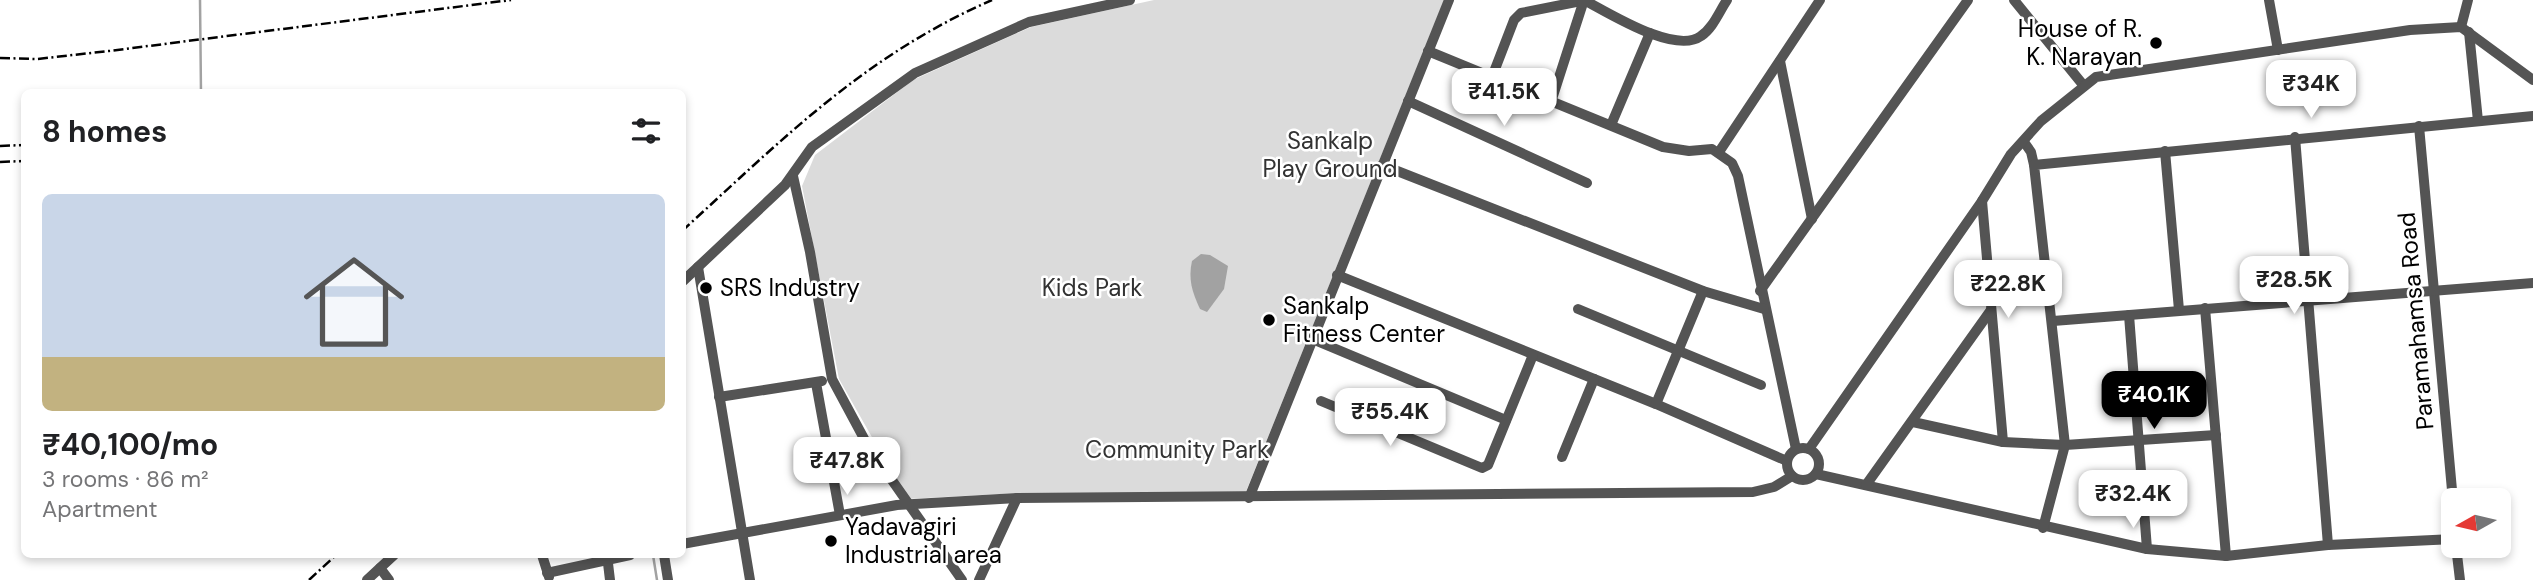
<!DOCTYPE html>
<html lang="en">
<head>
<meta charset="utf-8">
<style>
	:root { --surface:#fff; --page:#f2f2f2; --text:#202124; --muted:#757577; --line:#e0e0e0; --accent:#000 }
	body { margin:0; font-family:"DM Sans",sans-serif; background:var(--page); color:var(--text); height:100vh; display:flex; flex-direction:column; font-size:26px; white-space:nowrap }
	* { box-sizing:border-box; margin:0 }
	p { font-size:23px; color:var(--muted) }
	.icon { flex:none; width:38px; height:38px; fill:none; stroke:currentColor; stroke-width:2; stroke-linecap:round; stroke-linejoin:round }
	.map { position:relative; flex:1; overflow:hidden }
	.details { position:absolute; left:21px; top:89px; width:665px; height:469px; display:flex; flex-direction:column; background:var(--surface); border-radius:10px; box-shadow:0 4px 10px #0003 }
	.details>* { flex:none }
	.needle { width:46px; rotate:262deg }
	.tools { position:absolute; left:2441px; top:488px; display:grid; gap:14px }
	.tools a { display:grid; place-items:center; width:70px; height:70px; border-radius:10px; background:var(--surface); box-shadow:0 4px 10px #0003; font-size:35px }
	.price { position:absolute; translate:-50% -60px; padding:0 16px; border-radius:14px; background:#fff; color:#222; font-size:23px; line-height:46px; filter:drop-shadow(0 2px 4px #0008) }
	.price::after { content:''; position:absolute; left:50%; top:42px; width:21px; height:16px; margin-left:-10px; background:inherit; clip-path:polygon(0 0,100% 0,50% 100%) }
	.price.selected { background:var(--accent); color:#fff }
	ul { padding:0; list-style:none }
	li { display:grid; align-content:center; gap:14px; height:371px; padding:0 21px }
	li+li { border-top:2px solid var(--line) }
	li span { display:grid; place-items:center; height:217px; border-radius:10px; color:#555 }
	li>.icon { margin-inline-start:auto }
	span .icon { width:126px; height:126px; fill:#fffc; stroke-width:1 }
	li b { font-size:30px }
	h2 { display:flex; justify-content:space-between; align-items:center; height:84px; padding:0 21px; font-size:30px }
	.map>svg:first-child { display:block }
	.green { fill:#dbdbdb }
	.water { fill:#a2a2a2 }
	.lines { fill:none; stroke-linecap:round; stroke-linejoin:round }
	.stream { stroke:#a2a2a2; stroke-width:2.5 }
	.minor { stroke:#545454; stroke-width:10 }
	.rail { stroke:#000; stroke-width:2.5; stroke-dasharray:10 3.5 2 3.5; stroke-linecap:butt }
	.poi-dot { fill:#000; stroke:#fff; stroke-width:2.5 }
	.labels { text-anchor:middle; stroke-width:5; stroke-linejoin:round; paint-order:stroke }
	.poi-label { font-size:24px; fill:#000; stroke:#fff; text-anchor:start }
	.park-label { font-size:24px; fill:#323232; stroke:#fff }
	.street-label { font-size:24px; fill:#000; stroke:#fff }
</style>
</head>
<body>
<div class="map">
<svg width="2533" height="580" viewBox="0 0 2533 580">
	<rect width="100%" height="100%" fill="#fff"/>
	<path class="green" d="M1154 0H1444L1245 494 1018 493 907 499 839 379 802 186 815 155 913 80 1031 27Z"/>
	<path class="water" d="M1201 254 1210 255 1228 266 1224 289 1207 312 1200 309C1192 292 1188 279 1192 261Z"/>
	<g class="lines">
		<g class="stream">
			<path d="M200 0 201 93"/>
			<path d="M653 555 657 580"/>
		</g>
		<g class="minor">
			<path d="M2014 0 2084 86"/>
			<path d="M2269 0 2278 50"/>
			<path d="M2461 27 2468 0"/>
			<path d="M2469 32 2478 121"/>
			<path d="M1428 51 1663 147 1689 151 1712 149 1732 163 1738 176 1796 449"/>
			<path d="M1780 61 1812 219"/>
			<path d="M1492 77 1514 20 1521 13 1586 0"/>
			<path d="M1408 101 1587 183"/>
			<path d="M1551 102 1584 0C1609 13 1675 55 1701 36 1713 28 1719 12 1727 0"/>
			<path d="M1611 125 1650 33"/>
			<path d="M2419 126 2454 512"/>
			<path d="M2295 137 2328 545"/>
			<path d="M2024 142 2031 152 2034 165"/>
			<path d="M2165 151 2179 310"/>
			<path d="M1719 152 1820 0"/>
			<path d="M1382 165 1703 291 1764 309"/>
			<path d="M793 176 810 252 832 379 868 446 962 580"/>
			<path d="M1982 201 2003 442"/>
			<path d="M698 267 750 580"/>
			<path d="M1337 275 1656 404 1787 461"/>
			<path d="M682 282 785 185 812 147 915 73 1029 22 1130 0"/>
			<path d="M1760 291 1968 0"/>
			<path d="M2205 308 2226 556"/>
			<path d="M1578 309 1761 385"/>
			<path d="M2129 315 2147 549"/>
			<path d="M2053 321 2533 283"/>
			<path d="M1312 339 1506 420"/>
			<path d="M816 383 840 515"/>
			<path d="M719 397 822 381"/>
			<path d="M1321 401 1482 468 1488 465 1533 355"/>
			<path d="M1656 404 1703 291"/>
			<path d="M1913 422 2003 442 2065 445 2216 435"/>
			<circle cx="1803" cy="464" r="16"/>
			<path d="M1809 449 1982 201 2011 154 2041 121 2096 77 2410 30 2461 27 2533 80"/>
			<path d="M1562 457 1594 379"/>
			<path d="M1816 474 2147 549 2226 556 2328 545 2454 539"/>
			<path d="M1866 485 1991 310"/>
			<path d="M1249 498 1449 0"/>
			<path d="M2043 528 2065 445 2034 165 2533 116"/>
			<path d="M682 544 897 505 1017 498 1753 492 1774 487 1792 476"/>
			<path d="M2456 546 2460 580"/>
			<path d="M542 555 549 577"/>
			<path d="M607 555 610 580"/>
			<path d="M664 555 668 580"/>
			<path d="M380 568 389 580"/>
			<path d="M547 573 630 555"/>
			<path d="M367 580 394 555"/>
			<path d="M979 580 1017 498"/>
		</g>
		<g class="rail">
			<path d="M0 58 37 59 109 51 511 0"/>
			<path d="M0 146 24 145"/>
			<path d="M0 162 24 161"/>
			<path d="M682 231C783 139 864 56 992 0"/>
			<path d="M309 580 336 555"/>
		</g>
	</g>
	<g class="poi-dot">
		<circle cx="2156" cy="43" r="7"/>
		<circle cx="706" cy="288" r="7"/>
		<circle cx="1269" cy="320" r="7"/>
		<circle cx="831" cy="541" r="7"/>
	</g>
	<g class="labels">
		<g class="poi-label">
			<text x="2142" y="37" text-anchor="end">House of R.<tspan x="2142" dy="28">K. Narayan</tspan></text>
			<text x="720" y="296">SRS Industry</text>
			<text x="1283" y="314">Sankalp<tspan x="1283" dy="28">Fitness Center</tspan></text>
			<text x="845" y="535">Yadavagiri<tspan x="845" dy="28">Industrial area</tspan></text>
		</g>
		<g class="park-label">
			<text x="1330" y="149">Sankalp<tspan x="1330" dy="28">Play Ground</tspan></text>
			<text x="1092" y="296">Kids Park</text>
			<text x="1177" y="458">Community Park</text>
		</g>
		<g class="street-label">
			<text transform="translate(2416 321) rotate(-95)" y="8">Paramahamsa Road</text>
		</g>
	</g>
</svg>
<div class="tools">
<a><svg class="needle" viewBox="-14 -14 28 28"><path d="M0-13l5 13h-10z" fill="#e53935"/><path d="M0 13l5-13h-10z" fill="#757577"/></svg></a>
</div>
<b class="price" style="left:2311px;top:120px">₹34K</b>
<b class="price" style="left:1504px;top:128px">₹41.5K</b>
<b class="price" style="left:2294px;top:316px">₹28.5K</b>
<b class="price" style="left:2008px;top:320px">₹22.8K</b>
<b class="price selected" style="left:2154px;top:431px">₹40.1K</b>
<b class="price" style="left:1390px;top:448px">₹55.4K</b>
<b class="price" style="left:847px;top:497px">₹47.8K</b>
<b class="price" style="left:2133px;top:530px">₹32.4K</b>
<section class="details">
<h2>8 homes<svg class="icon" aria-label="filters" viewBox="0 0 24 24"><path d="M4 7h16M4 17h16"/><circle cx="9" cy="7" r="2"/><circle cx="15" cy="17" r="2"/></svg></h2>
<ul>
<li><span style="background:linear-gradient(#c9d6e8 75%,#c2b280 0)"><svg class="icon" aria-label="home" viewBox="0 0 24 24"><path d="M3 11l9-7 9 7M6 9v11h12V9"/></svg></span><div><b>₹40,100/mo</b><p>3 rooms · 86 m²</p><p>Apartment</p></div></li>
</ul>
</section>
</div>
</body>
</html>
